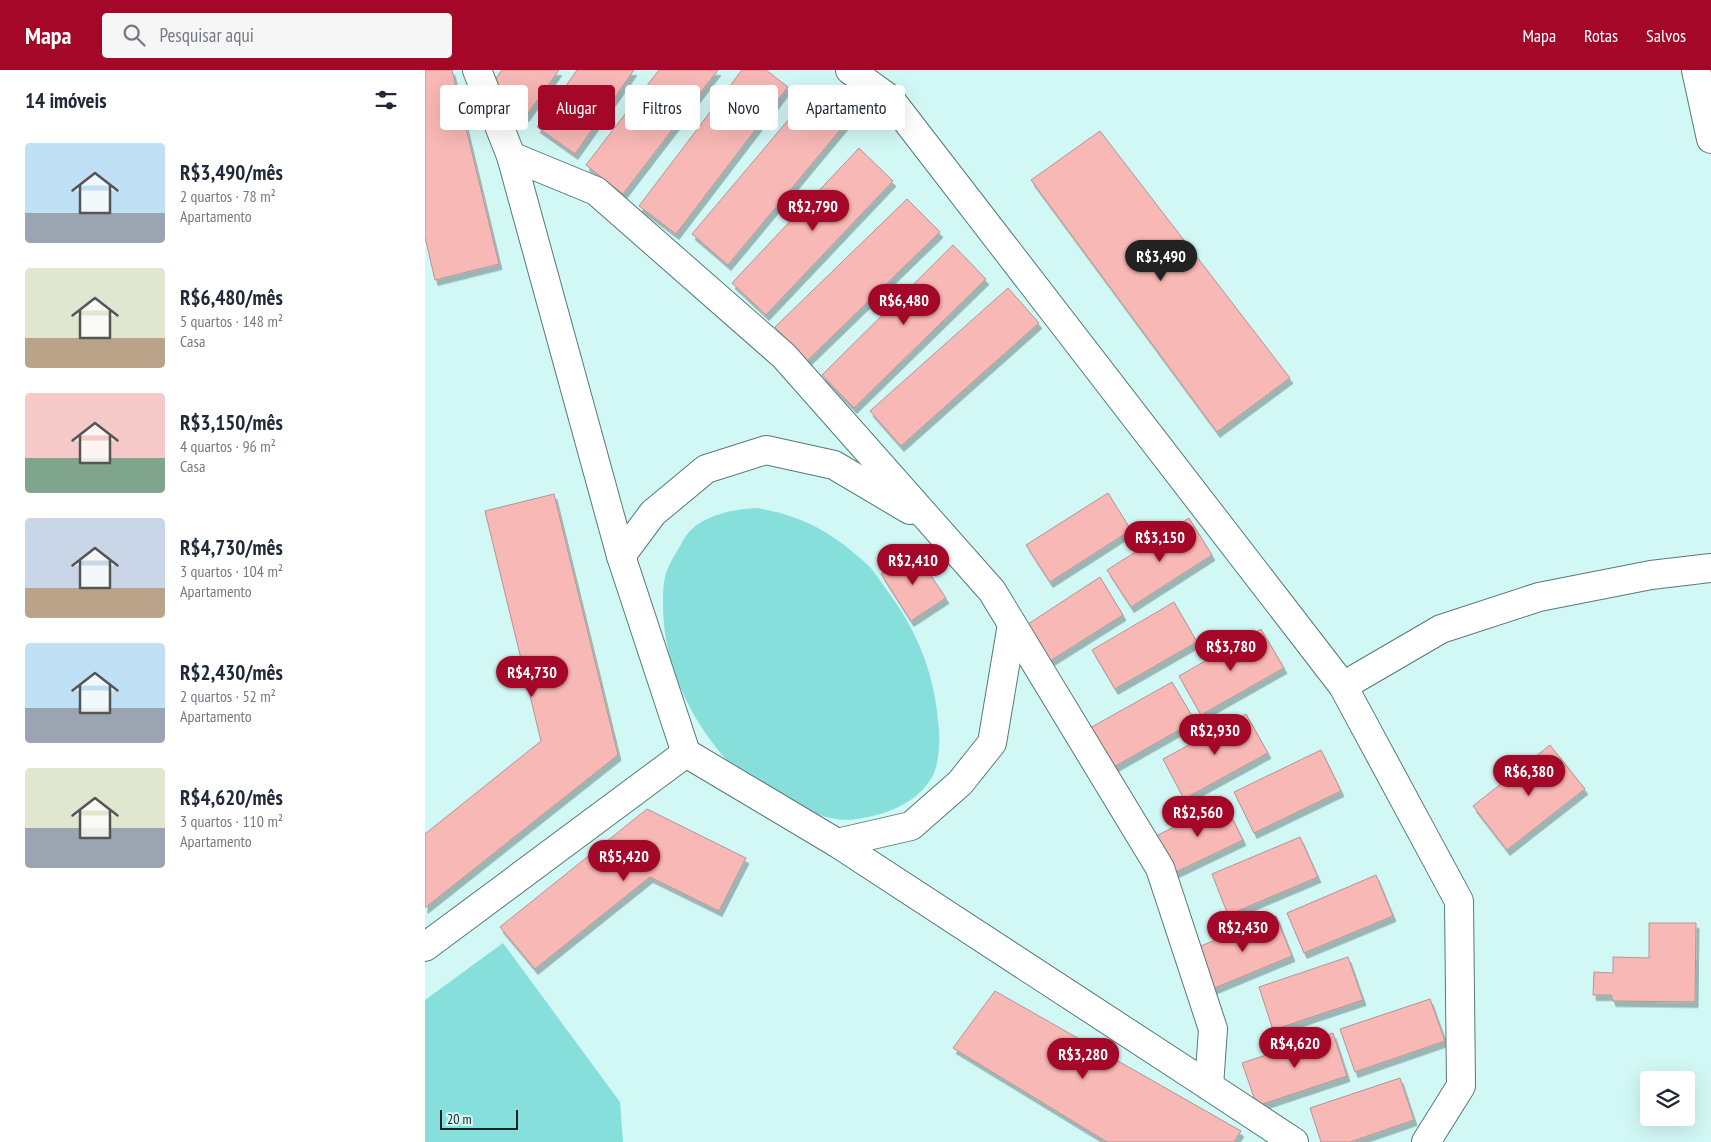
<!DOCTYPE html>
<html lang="pt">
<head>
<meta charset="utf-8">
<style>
	:root { --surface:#fff; --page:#f6f6f7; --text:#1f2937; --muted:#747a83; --accent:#a40727 }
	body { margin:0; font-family:"PT Sans Narrow",sans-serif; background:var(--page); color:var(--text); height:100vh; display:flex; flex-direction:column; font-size:19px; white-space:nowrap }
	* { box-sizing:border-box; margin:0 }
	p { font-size:16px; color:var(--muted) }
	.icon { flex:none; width:28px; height:28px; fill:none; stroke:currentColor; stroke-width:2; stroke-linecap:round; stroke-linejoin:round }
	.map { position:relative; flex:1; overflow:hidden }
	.sheet { display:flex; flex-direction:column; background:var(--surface); width:425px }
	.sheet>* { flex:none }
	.hud { position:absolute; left:15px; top:15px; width:475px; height:45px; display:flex; gap:10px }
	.controls { position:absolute; left:1215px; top:1001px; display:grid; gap:10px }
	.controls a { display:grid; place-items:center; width:55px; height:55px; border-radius:5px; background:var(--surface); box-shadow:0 5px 20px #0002; font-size:25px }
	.scale { position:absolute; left:15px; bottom:12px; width:78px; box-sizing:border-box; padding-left:5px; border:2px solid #172524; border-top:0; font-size:14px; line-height:18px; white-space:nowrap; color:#172524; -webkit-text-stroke:4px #d2f8f6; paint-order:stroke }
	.price { position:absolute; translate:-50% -42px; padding:0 11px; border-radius:18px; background:var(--accent); color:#fff; font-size:16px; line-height:32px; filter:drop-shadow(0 1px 2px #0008) }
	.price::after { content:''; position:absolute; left:50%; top:30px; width:15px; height:11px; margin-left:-8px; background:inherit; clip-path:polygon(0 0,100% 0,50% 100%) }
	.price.active { background:#222; color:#fff }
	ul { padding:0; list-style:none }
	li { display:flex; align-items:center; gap:15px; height:125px; padding:0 25px }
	li span { display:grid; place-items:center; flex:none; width:140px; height:100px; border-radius:5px; color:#555 }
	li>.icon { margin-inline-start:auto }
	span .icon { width:60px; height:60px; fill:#fffc; stroke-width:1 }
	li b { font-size:21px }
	h2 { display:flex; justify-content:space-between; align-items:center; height:60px; padding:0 25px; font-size:21px }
	.chip { padding:0 18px; border-radius:5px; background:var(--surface); box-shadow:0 5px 20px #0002; font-size:18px; line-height:45px }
	.chip.active { background:var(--accent); color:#fff }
	header { display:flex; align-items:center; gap:30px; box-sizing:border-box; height:70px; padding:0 25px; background:var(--accent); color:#fff }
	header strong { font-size:24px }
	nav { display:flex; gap:28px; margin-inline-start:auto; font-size:18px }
	.search { width:350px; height:45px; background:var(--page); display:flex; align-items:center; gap:12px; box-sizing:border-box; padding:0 18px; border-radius:5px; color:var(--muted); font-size:19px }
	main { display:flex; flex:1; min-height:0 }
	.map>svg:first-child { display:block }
	.green { fill:#87dfdc }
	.building { fill:#f8b8b5; stroke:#b49493; filter:url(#shadow) }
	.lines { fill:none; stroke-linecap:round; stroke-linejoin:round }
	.minor-casing { stroke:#577978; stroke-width:30 }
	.minor { stroke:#fff; stroke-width:28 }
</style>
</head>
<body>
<header>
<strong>Mapa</strong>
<div class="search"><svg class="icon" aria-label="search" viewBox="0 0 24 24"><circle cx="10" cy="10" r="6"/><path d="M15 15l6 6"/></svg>Pesquisar aqui</div>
<nav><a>Mapa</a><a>Rotas</a><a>Salvos</a></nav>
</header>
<main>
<section class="sheet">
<h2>14 imóveis<svg class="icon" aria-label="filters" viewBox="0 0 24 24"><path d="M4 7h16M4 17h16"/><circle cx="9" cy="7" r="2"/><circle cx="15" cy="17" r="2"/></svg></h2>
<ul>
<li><span style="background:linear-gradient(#bfe0f5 70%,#9aa5b1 0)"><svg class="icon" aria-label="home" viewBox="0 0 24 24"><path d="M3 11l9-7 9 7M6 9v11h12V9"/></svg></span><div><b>R$3,490/mês</b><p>2 quartos · 78 m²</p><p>Apartamento</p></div></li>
<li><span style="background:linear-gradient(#dfe7d0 70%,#b9a48a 0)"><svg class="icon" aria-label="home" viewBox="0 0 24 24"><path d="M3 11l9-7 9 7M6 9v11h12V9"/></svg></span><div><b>R$6,480/mês</b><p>5 quartos · 148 m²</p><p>Casa</p></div></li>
<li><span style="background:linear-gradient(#f6c9c9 65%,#7fa58c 0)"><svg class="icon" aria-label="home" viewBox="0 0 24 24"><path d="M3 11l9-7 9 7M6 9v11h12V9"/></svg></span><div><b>R$3,150/mês</b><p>4 quartos · 96 m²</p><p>Casa</p></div></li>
<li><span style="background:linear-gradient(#c9d6e8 70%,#b9a48a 0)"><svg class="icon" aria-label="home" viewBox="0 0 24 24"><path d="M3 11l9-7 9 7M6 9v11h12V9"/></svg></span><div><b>R$4,730/mês</b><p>3 quartos · 104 m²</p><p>Apartamento</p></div></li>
<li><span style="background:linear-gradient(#bfe0f5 65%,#9aa5b1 0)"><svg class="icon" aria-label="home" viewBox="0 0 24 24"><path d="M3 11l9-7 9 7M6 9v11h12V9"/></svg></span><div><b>R$2,430/mês</b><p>2 quartos · 52 m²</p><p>Apartamento</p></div></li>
<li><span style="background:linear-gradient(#dfe7d0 60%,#9aa5b1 0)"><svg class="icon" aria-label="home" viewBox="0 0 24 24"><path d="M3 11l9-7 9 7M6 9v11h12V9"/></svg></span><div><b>R$4,620/mês</b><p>3 quartos · 110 m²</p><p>Apartamento</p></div></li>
</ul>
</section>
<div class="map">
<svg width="1286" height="1072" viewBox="0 0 1286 1072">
	<defs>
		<filter id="shadow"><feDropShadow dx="3" dy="5.5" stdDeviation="0" flood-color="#0004"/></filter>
	</defs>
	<rect width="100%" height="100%" fill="#d2f8f6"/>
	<g class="green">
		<path d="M332 438C380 446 410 464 445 497 451 504 456 512 461 519 494 563 510 605 514 660 515 673 514 697 506 709 489 735 460 745 431 749 408 753 386 742 365 732 353 727 339 722 328 714 318 707 306 696 298 686 262 643 238 591 238 534 238 523 238 509 243 498 246 491 250 484 254 478 257 473 260 466 264 462 281 444 310 439 332 438Z"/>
		<path d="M78 873 195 1032 198 1072H0V930Z"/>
	</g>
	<g class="building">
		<path d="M0 0H27L74 194 10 210 0 167Z"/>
		<path d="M77 0H134L101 46 63 19Z"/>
		<path d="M152 0H209L150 84 112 57Z"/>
		<path d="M234 0H293L198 124 161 95Z"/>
		<path d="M317 0H341L363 17 251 164 214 136Z"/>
		<path d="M386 23 421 53 303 195 267 164Z"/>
		<path d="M675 61 865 308 792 362 606 110Z"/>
		<path d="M434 78 468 111 341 245 307 213Z"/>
		<path d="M482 129 515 162 382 291 350 257Z"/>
		<path d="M528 175 561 209 429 338 397 305Z"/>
		<path d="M583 218 614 253 476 376 445 341Z"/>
		<path d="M683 423 706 460 625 512 601 475Z"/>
		<path d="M129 424 193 685 0 838V764L116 671 60 441Z"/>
		<path d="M764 448 787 485 706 537 682 500Z"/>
		<path d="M490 482 521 528 486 551 456 504Z"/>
		<path d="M675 507 698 545 617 596 594 560Z"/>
		<path d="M749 532 772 572 690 619 667 580Z"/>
		<path d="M836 559 859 598 776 645 754 606Z"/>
		<path d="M747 612 770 651 687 698 665 658Z"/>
		<path d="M821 644 843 683 759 729 738 689Z"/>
		<path d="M1125 675 1160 719 1082 780 1048 736Z"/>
		<path d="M896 680 916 721 829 763 809 722Z"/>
		<path d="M799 732 818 770 747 804 729 767Z"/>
		<path d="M222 739 321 788 294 841 225 807 110 899 75 857Z"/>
		<path d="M875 767 893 807 803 845 787 804Z"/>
		<path d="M951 805 968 846 879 883 862 843Z"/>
		<path d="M851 846 867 886 785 920 768 879Z"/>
		<path d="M1224 853H1271L1270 932 1188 931 1186 925H1168L1169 902 1188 903V887L1224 888Z"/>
		<path d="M923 887 938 930 848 960 834 917Z"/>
		<path d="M570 921 816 1061 809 1072H682L528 978Z"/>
		<path d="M1005 929 1020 971 930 1002 915 959Z"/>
		<path d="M908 963 922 1006 832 1036 817 993Z"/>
		<path d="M975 1008 989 1050 925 1072H896L885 1038Z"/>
	</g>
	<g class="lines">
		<g class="minor-casing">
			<g id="minor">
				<path d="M52 0 86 86"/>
				<path d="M425 0 465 29 918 616 1034 831 1036 1016 1001 1072"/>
				<path d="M1271 0 1286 69"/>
				<path d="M86 86 171 121 359 286 567 521 735 798 788 959 784 1016 412 773 261 683 196 486Z"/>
				<path d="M196 486 228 443 281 399 341 380 409 395 485 440"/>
				<path d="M918 616 1016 559 1114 527 1226 505 1286 498"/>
				<path d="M412 773 486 756 535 713 567 673 587 554"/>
				<path d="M0 877 261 683"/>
				<path d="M784 1016 869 1072"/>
			</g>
		</g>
		<use href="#minor" class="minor"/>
	</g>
</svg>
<div class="controls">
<a><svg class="icon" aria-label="layers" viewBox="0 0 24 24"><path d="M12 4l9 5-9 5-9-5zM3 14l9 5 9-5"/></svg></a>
</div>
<div class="scale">20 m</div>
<b class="price" style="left:388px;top:162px">R$2,790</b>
<b class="price active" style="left:736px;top:212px">R$3,490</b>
<b class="price" style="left:479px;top:256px">R$6,480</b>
<b class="price" style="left:735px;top:493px">R$3,150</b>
<b class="price" style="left:488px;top:516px">R$2,410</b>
<b class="price" style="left:806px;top:602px">R$3,780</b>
<b class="price" style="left:107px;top:628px">R$4,730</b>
<b class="price" style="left:790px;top:686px">R$2,930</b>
<b class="price" style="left:1104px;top:727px">R$6,380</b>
<b class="price" style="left:773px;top:768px">R$2,560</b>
<b class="price" style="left:199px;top:812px">R$5,420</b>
<b class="price" style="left:818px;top:883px">R$2,430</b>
<b class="price" style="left:870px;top:999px">R$4,620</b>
<b class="price" style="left:658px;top:1010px">R$3,280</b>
<div class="hud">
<a class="chip">Comprar</a>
<a class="chip active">Alugar</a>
<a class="chip">Filtros</a>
<a class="chip">Novo</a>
<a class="chip">Apartamento</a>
</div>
</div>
</main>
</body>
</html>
